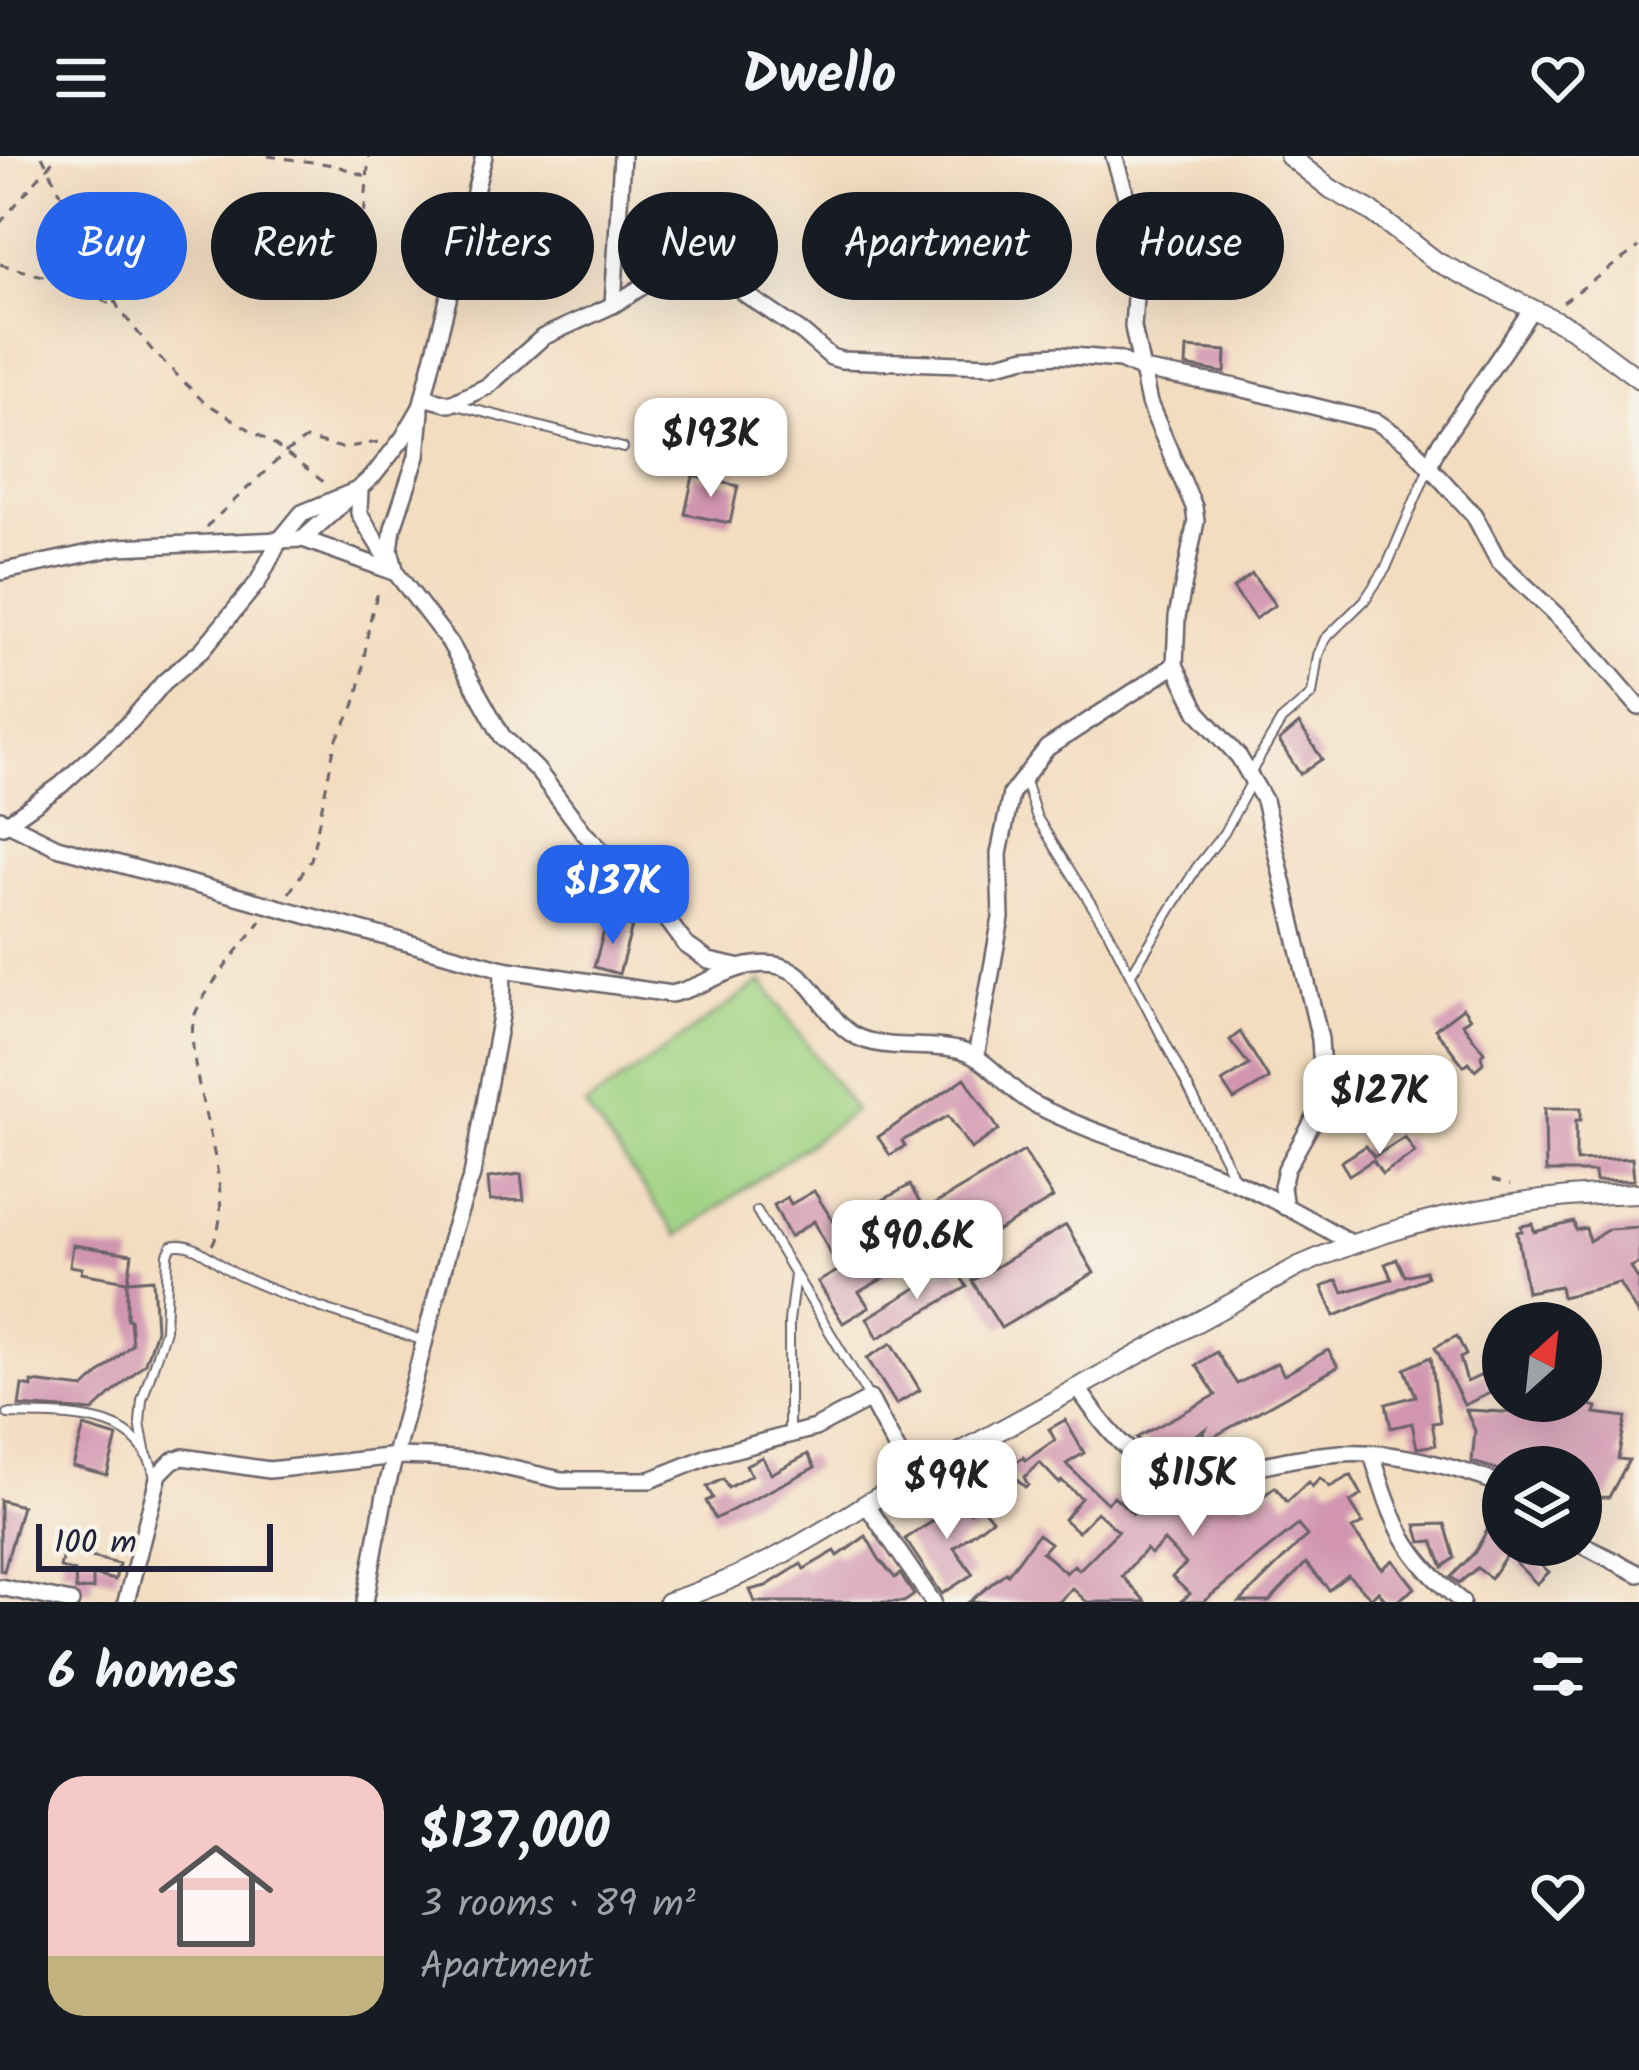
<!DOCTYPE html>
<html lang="en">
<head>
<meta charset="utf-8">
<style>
	:root { --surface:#171b24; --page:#20242c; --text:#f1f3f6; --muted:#9ea1a6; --accent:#2563eb }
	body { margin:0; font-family:Kalam,sans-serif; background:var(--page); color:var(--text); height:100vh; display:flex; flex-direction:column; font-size:45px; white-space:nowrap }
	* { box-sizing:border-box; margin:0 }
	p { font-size:39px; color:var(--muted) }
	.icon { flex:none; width:66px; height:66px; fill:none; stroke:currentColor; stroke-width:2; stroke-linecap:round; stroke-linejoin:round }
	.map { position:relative; height:1446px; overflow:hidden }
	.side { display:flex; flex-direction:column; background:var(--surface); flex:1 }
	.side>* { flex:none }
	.guide { position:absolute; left:36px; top:36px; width:1569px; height:108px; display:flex; gap:24px }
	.needle { width:78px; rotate:27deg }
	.fabs { position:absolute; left:1482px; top:1146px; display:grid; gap:24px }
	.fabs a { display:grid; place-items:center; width:120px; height:120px; border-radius:50%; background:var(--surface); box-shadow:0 12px 48px #0002; font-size:60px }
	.scale { position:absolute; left:36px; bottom:30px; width:237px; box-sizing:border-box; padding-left:12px; border:6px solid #22223b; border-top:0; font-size:33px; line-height:42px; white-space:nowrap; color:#22223b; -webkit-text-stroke:9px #f7f3e8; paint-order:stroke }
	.price { position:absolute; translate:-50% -102px; padding:0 27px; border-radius:24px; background:#fff; color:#222; font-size:39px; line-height:78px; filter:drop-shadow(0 3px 6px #0008) }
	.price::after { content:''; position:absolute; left:50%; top:72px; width:36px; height:27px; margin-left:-18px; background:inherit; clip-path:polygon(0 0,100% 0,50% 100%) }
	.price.current { background:var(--accent); color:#fff }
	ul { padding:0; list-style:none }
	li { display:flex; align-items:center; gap:36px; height:300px; padding:0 48px }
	li span { display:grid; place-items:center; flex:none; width:336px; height:240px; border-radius:36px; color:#555 }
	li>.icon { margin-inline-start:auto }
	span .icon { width:144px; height:144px; fill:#fffc; stroke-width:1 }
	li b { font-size:51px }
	h2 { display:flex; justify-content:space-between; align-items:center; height:144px; padding:0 48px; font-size:51px }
	.tag { padding:0 42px; border-radius:54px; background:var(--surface); box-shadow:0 12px 48px #0002; font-size:42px; line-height:108px }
	.tag.current { background:var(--accent); color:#fff }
	header { display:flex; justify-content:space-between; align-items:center; height:156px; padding:0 48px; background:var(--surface); font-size:54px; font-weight:700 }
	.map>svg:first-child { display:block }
	.green { fill:#9fd282; stroke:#607a5e; stroke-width:3 }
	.building { fill:#d195b0 }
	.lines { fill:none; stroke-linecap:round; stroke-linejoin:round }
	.service-casing { stroke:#6b6369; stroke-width:12 }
	.minor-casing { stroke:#6b6369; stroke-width:20 }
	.tertiary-casing { stroke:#6b6369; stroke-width:22 }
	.path { stroke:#6b6369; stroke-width:3; stroke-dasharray:9 9; stroke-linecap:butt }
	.service { stroke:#fff; stroke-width:8 }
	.minor { stroke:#fff; stroke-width:15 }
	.tertiary { stroke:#fff; stroke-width:18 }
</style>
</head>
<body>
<header><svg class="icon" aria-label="menu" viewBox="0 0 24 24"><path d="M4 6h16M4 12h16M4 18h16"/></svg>Dwello<svg class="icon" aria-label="heart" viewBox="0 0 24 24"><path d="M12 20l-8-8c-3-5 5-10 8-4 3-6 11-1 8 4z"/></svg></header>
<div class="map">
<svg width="1639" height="1446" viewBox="0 0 1639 1446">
	<rect width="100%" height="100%" fill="#f7f3e8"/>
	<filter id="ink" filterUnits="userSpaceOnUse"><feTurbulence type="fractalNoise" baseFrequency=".00833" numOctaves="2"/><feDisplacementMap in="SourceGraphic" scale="24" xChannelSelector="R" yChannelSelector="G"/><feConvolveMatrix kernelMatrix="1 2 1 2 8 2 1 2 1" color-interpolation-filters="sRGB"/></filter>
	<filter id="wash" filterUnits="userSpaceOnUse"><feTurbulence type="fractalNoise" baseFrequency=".004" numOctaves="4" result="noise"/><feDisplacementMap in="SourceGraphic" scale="48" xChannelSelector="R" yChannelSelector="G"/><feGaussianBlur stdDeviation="2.7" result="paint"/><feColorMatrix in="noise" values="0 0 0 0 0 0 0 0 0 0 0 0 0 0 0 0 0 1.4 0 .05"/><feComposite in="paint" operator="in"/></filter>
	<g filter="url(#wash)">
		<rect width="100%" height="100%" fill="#f3dcbf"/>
		<path class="green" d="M762 825 855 955 678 1080 585 950Z"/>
		<g id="blocks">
			<g class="building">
				<path d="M1187 192 1226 195 1225 217 1186 210Z"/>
				<path d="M693 320 738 330 730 367 685 358Z"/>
				<path d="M1252 418 1275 449 1255 463 1233 432Z"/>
				<path d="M1299 568 1322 603 1300 618 1279 585Z"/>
				<path d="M607 764 632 771 619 818 594 811Z"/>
				<path d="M1463 852 1470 862 1462 867 1484 896 1481 899 1483 907 1475 914 1469 906 1464 910 1435 873Z"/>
				<path d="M1240 876 1269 923 1234 944 1222 926 1249 909 1230 884Z"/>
				<path d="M965 922 999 974 971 993 948 960 902 985 905 990 890 999 878 981Z"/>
				<path d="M1545 952H1581V964H1576V1005L1632 1002 1634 1024 1596 1025 1595 1016H1546Z"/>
				<path d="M1405 981 1415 997 1382 1018 1373 1004 1349 1019 1341 1006 1366 990 1374 1001Z"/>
				<path d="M1024 995 1053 1042 998 1075 990 1062 951 1084 930 1051Z"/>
				<path d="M521 1018 524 1044 490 1045 488 1022Z"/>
				<path d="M910 1029 921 1049 900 1060 923 1100 859 1136 869 1151 843 1167 818 1126 839 1114 814 1065 790 1081 774 1049 787 1041 791 1048 814 1035 836 1070Z"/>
				<path d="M1574 1066 1576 1074 1586 1072 1589 1085 1609 1073 1639 1071V1107L1631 1111 1639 1125V1160L1619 1127 1562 1141 1560 1130 1527 1136 1517 1076 1522 1075 1521 1070 1533 1068 1534 1076Z"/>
				<path d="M1066 1069 1094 1117 1001 1172 972 1125Z"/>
				<path d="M73 1089 132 1098 128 1125 153 1123 156 1174 145 1207 93 1255 19 1250 22 1229 32 1231V1226L84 1232 132 1188 130 1163H127V1125L81 1117 82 1112 70 1110Z"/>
				<path d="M1397 1103 1405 1120 1425 1115 1427 1121 1335 1160 1322 1131 1337 1124 1343 1136 1392 1123 1385 1108Z"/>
				<path d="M954 1109 967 1131 878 1182 867 1162Z"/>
				<path d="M1457 1180 1466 1199 1460 1202 1467 1226 1486 1217 1490 1237 1464 1249 1435 1191Z"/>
				<path d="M892 1187 920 1234 896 1248 867 1202Z"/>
				<path d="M1328 1194 1338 1211 1215 1280 1224 1297 1206 1307H1187L1206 1273 1162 1297 1136 1282 1216 1239 1196 1209 1216 1196 1237 1228 1277 1207 1284 1219Z"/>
				<path d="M1431 1201 1440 1266 1432 1267 1436 1289 1417 1292 1412 1267 1391 1272 1386 1248 1416 1240 1405 1213Z"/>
				<path d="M1581 1246 1597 1251 1595 1257 1626 1261 1618 1303 1629 1304 1609 1341 1581 1342V1311H1503V1315L1472 1306 1475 1275 1466 1254 1555 1259 1556 1251 1581 1255Z"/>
				<path d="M1065 1264 1084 1297 1066 1308 1107 1347 1114 1340 1133 1358 1140 1351 1145 1355 1167 1329 1190 1343 1203 1332 1210 1331 1218 1341 1229 1331 1244 1348 1253 1340 1257 1345 1275 1331 1287 1346 1308 1326 1312 1331 1320 1322 1330 1331 1351 1319 1362 1339 1350 1346 1363 1367 1352 1373 1382 1413 1393 1404 1415 1432 1396 1446H1387L1378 1435 1371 1442 1348 1419 1329 1434 1306 1407 1269 1446H1240L1307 1380 1298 1369 1203 1446H1180L1190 1438 1172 1421 1186 1408 1164 1385 1151 1398 1146 1393 1122 1420 1146 1446H1087L1072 1432 1059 1446H969L1006 1416 1008 1418 1038 1378 1050 1387 1042 1396 1066 1417 1074 1409 1079 1414 1118 1375 1097 1356 1078 1376 1064 1363 1081 1342 1062 1325 1059 1327 1040 1307 1024 1321 1028 1329 1025 1331 1005 1311 983 1327 974 1314 1008 1292 1016 1307 1023 1301 1026 1304 1055 1284 1049 1273Z"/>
				<path d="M84 1271 117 1281 107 1319 73 1310Z"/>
				<path d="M808 1298 815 1311 715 1363 706 1345 713 1342 707 1331 723 1323 728 1332 751 1319 746 1309 762 1301 771 1318Z"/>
				<path d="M956 1339 970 1356 979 1348 992 1363 954 1392 973 1418 942 1438 905 1383 938 1362 934 1356Z"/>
				<path d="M0 1344 22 1350 4 1415 0 1414Z"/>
				<path d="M1503 1346V1389H1533L1528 1396 1549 1416 1537 1428 1507 1398 1491 1422 1477 1412 1459 1427 1451 1421 1475 1396Z"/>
				<path d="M1445 1368 1455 1402 1443 1411 1433 1385 1421 1386 1416 1369Z"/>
				<path d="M866 1380 879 1403 895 1422 900 1418 914 1439 904 1446H755L750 1434 766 1430 801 1408 804 1413 835 1395 838 1400Z"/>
				<path d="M64 1394 119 1408 115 1424 93 1419V1433L76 1434 75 1416 60 1412Z"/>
			</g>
		</g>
	</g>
	<g filter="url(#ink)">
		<use href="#blocks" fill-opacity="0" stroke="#6b6369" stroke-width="3"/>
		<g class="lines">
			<g class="service-casing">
				<g id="service">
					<path d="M456 249 623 292"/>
					<path d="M1251 616 1281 565 1312 538 1318 499 1325 483 1364 445 1386 412 1429 311"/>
					<path d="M1025 625 1037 662 1108 775 1236 1025"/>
					<path d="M1131 818 1197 711 1224 677 1253 623"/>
					<path d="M757 1055 870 1243"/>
					<path d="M8 1258C63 1260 142 1252 155 1322"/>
					<path d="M789 1277V1165L795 1119"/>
					<path d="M146 1299 140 1267 142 1244 165 1174 168 1098 172 1090C194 1083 218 1110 238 1119 298 1147 363 1165 425 1185"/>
				</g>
			</g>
			<g class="minor-casing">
				<g id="minor">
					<path d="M1114 0 1131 57 1136 127 1133 171 1149 247 1194 351 1196 365 1177 461 1175 509 1198 556 1239 601 1264 644 1320 883 1324 946 1286 1013 1282 1031 1285 1051"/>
					<path d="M613 149 622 0"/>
					<path d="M424 241 450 248 488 230 543 181 613 149 651 125 675 87 716 111 745 138 803 177 831 201 841 204 993 209 1026 201 1060 199 1120 204 1142 214 1236 231 1377 266 1408 287 1429 310 1474 359 1498 404 1574 476 1639 551"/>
					<path d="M421 255 417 300 393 372 390 394 396 417 450 487 502 580 537 614 585 678 654 746 686 789 709 805 737 811"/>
					<path d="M1429 310 1437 292 1532 153"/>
					<path d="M303 383 394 416"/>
					<path d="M0 416 118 391 303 383 374 319 403 282 421 251 484 0"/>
					<path d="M0 663 57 691 503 813 671 838C707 831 736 803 775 809 817 815 824 869 862 883 895 895 929 886 961 895 990 903 1008 935 1034 948 1098 982 1172 998 1238 1027 1277 1044 1314 1066 1351 1087"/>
					<path d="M3 670 61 629 131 565 164 526 202 494 258 426 279 385 302 357 360 333 359 357 388 405"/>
					<path d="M976 901 1001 762 999 698 1011 638 1047 592 1175 509"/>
					<path d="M1078 1232C1170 1372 1210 1306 1341 1297 1393 1294 1455 1311 1503 1329"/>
					<path d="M1372 1298C1393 1368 1405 1400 1462 1446"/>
					<path d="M866 1348 933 1446"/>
					<path d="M1581 1388 1639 1418"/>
					<path d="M0 1431 71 1446"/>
					<path d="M126 1446 159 1318 173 1304 183 1301 269 1314 397 1300 429 1301 478 1305 561 1324H650L710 1300 815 1272 870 1243 913 1324"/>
					<path d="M365 1446 385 1338 453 1075 472 1019 502 854 503 813"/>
				</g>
			</g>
			<g class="tertiary-casing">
				<g id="tertiary">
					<path d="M1289 0 1331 33 1371 55 1437 106 1571 172 1639 223"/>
					<path d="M668 1446C741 1424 803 1389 866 1348L1299 1110C1408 1061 1520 1040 1639 1037"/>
				</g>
			</g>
			<g class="path">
				<path d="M42 0 119 153 152 194 203 245 270 286 329 330"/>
				<path d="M268 0 334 9 366 20"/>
				<path d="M0 67 57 0"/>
				<path d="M363 74 369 0"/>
				<path d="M0 108 70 128 116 151"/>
				<path d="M1563 146 1639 91"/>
				<path d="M206 371 285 297 306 283 342 292 378 286"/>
				<path d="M289 737 311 704 334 592C338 576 348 565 354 550 367 513 363 470 381 430"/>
				<path d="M1492 1024 1510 1029"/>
				<path d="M212 1089C241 1038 186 928 193 866 195 844 246 785 261 765"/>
			</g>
			<use href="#service" class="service"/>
			<use href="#minor" class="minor"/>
			<use href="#tertiary" class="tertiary"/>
		</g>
	</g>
</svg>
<div class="fabs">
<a><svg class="needle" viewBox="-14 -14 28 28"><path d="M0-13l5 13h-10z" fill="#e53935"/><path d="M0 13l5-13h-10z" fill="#9ea1a6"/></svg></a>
<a><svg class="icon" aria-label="layers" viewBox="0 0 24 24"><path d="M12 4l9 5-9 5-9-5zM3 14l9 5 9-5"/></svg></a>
</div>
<div class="scale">100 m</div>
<b class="price" style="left:711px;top:344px">$193K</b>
<b class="price current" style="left:613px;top:791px">$137K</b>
<b class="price" style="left:1380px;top:1001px">$127K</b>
<b class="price" style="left:917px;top:1146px">$90.6K</b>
<b class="price" style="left:1193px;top:1383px">$115K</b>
<b class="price" style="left:947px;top:1386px">$99K</b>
<div class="guide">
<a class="tag current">Buy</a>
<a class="tag">Rent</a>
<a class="tag">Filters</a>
<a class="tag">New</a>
<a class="tag">Apartment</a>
<a class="tag">House</a>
</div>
</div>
<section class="side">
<h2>6 homes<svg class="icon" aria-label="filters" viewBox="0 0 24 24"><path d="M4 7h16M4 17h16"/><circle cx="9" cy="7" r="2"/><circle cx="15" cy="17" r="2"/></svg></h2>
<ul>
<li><span style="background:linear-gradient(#f6c9c9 75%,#c2b280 0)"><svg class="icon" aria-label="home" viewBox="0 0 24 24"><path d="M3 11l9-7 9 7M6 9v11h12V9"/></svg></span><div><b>$137,000</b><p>3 rooms · 89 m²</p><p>Apartment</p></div><svg class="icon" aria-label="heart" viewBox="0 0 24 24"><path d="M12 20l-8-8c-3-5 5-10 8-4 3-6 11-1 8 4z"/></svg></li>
</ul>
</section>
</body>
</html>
